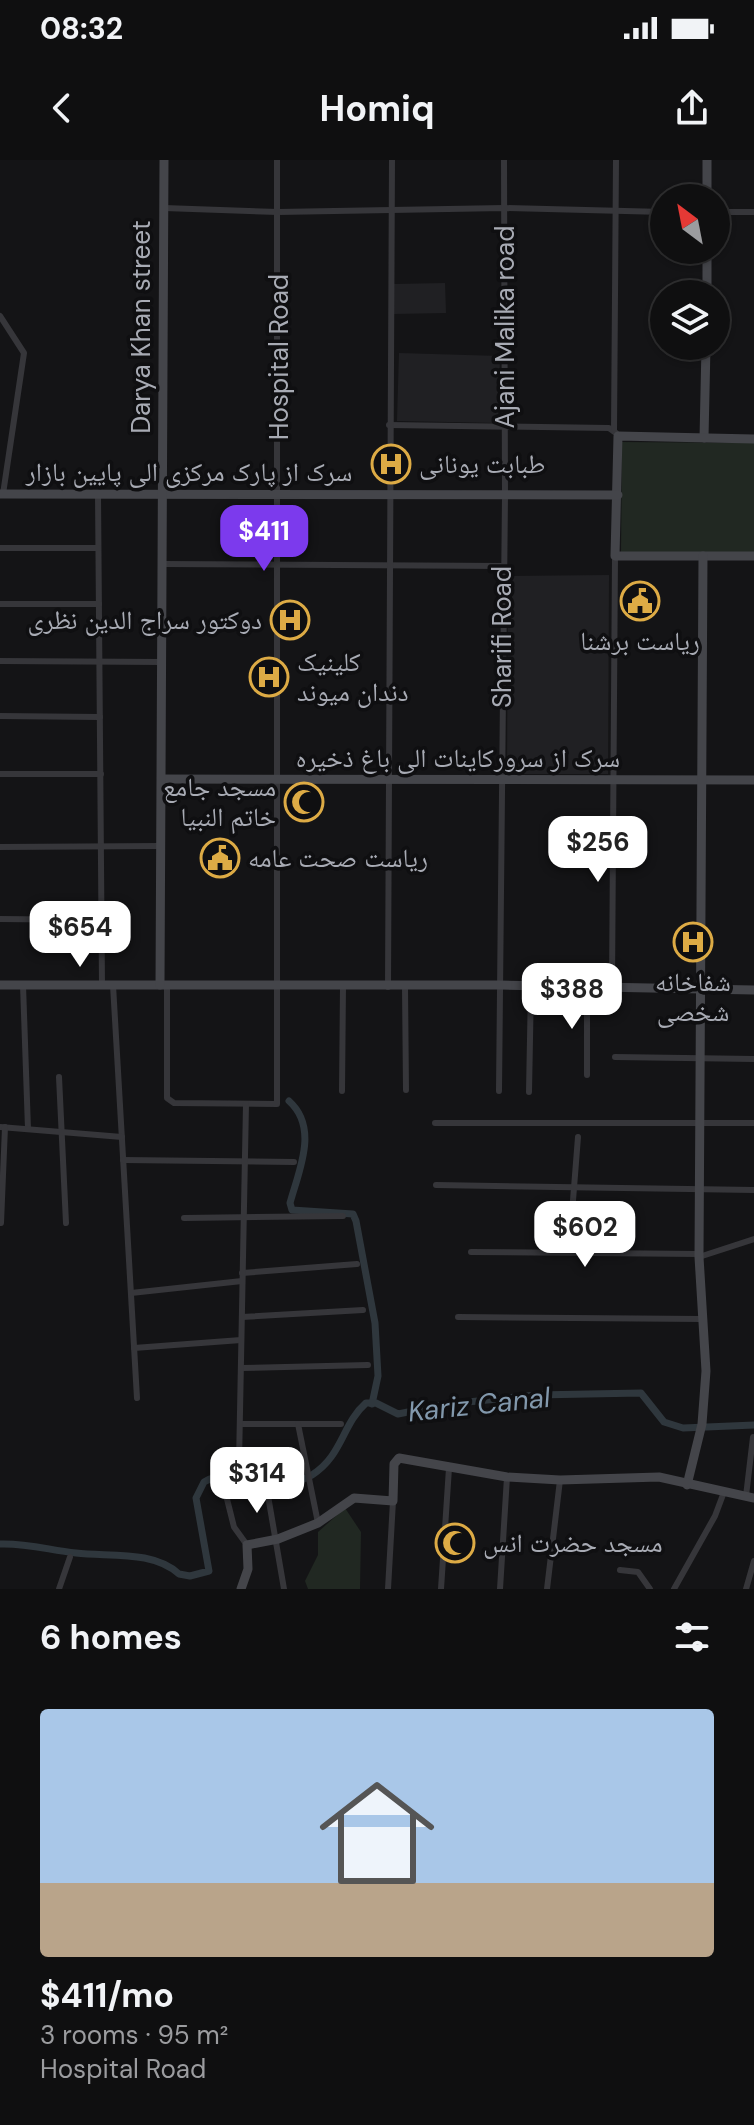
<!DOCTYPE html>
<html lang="en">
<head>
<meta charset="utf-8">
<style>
	:root { --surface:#0f0f10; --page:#181819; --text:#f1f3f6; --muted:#9b9c9f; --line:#2f2f30; --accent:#7c3aed }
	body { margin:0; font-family:"DM Sans","Noto Naskh Arabic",sans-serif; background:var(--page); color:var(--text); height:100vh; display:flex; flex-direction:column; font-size:30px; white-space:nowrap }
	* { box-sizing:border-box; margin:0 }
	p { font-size:26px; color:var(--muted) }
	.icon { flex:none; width:44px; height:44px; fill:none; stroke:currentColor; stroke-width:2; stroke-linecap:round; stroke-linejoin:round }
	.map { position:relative; height:1429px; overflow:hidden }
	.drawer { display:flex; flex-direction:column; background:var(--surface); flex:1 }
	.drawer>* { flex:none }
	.needle { width:52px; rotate:328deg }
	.controls { position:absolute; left:650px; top:24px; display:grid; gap:16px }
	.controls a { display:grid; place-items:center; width:80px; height:80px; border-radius:50%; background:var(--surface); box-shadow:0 2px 6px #0004,0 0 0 2px var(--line); font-size:40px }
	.price { position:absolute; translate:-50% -68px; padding:0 18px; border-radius:16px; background:#fff; color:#222; font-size:26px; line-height:52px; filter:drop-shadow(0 2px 4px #0008) }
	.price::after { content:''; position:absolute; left:50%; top:48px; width:24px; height:18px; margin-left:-12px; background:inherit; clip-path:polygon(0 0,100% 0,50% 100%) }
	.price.selected { background:var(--accent); color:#fff }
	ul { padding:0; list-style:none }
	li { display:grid; align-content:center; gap:16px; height:424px; padding:0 40px }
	li span { display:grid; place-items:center; height:248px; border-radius:8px; color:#555 }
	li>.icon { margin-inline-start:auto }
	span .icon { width:144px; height:144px; fill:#fffc; stroke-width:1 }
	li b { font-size:34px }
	h2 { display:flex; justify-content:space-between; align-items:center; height:96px; padding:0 40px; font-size:34px }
	.status { display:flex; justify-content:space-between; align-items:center; height:56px; padding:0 40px; background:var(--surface); direction:ltr }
	.status svg { height:22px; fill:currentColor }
	header { display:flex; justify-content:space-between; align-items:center; height:104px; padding:0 40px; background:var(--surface); font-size:36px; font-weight:700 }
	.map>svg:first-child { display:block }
	.built { fill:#202023 }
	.green { fill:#212822 }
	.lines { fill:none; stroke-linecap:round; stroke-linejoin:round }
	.canal { stroke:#2f373d; stroke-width:7 }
	.street { stroke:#36363a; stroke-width:6 }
	.secondary { stroke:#44454a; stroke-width:9 }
	.labels { text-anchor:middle; stroke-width:7; stroke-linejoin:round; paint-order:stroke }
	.street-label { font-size:26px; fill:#a8abb4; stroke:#0f0f11 }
	.poi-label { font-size:26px; fill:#a8abb4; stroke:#0f0f11; text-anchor:start }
	.water-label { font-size:28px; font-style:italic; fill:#8298ac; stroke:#0f0f11 }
</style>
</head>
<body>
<div class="status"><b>08:32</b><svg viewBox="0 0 49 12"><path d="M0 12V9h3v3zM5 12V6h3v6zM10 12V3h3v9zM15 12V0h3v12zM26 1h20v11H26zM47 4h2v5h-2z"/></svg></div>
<header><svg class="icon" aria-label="back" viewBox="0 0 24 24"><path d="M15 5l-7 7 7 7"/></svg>Homiq<svg class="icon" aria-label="share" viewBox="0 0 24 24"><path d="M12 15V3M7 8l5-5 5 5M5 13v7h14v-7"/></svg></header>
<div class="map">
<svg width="754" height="1429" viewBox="0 0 754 1429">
	<rect width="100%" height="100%" fill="#141416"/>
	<g class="built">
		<path d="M445 123 446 153 394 154V124Z"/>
		<path d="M399 193 500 196 498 263 397 261Z"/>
		<path d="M609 415 608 614H507L508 416Z"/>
	</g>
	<g class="green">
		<path d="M622 282 754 283V394H621Z"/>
		<path d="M345 1348 361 1372 360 1429H308L305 1421 318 1395V1372Z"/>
	</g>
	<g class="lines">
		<g class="canal">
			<path d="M289 941C319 968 299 1010 290 1043L292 1050 353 1054 356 1061 375 1163 378 1216 372 1244"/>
			<path d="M0 1384C27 1383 49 1390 76 1393 109 1397 153 1390 179 1414L190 1416 209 1411 196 1338 204 1322C242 1301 280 1335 312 1315 343 1295 342 1264 366 1243H376L398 1254 448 1244 536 1235 641 1233 664 1262 683 1268 754 1265"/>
		</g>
		<g class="street">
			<path d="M164 48 278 52 504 48 664 52"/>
			<path d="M716 52H754"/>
			<path d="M0 156 24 193 3 334"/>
			<path d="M389 265 609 268 616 273"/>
			<path d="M614 271 616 0"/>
			<path d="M98 334 102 825"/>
			<path d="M0 388H98"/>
			<path d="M163 404 502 406"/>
			<path d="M0 444H99"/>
			<path d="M0 501 162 502"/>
			<path d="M0 556 100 557"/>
			<path d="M0 614H101"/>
			<path d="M0 687 161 686"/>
			<path d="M0 759 101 760"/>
			<path d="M23 825 28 969"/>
			<path d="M113 825 137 1238"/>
			<path d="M167 825V938L174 943 277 944V0"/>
			<path d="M388 827 392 0"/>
			<path d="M405 827 406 930"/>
			<path d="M587 827V915"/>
			<path d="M612 827 615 396"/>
			<path d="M615 897 754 899"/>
			<path d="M59 917 66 1063"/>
			<path d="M342 931 343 826"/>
			<path d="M499 931 505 335 504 0"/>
			<path d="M529 932 531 826"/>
			<path d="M435 963H754"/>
			<path d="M0 967 122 977"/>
			<path d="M123 1000 294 1002"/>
			<path d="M436 1025 754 1030"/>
			<path d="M572 1053 578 977"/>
			<path d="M184 1058 343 1056"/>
			<path d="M1 1063 5 967"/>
			<path d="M471 1092 699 1094"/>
			<path d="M699 1097 754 1079"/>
			<path d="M242 1113 357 1104"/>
			<path d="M131 1133 242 1121"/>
			<path d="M242 1157 363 1150"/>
			<path d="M458 1157 702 1159"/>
			<path d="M134 1188 241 1180"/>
			<path d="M241 1208 368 1205"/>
			<path d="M240 1264H341"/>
			<path d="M298 1264 318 1363"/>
			<path d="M239 1303 246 944"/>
			<path d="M222 1319 234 1367 247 1385"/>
			<path d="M266 1324 284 1429"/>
			<path d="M746 1336 753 1277"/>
			<path d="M620 1410 638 1412 650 1429"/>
			<path d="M59 1429 70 1397"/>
			<path d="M388 1429 393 1341"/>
			<path d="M441 1429 449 1308"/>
			<path d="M500 1429 507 1317"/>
			<path d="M547 1429 560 1320"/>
			<path d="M674 1429 715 1356 724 1332"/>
			<path d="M746 1429 754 1401"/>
		</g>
		<g class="secondary">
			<path d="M707 0V38"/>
			<path d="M707 134V90"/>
			<path d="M704 278 706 186"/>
			<path d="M754 279 618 276 615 396H754"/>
			<path d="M0 334 618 335"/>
			<path d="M162 619 754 620"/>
			<path d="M0 825H500L754 830"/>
			<path d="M160 825 164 0"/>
			<path d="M687 1325 702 1264 706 1211 699 1097 703 396"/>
			<path d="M241 1429 248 1409 247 1385 278 1379 318 1363 354 1338 393 1341 394 1304 399 1298 507 1317 560 1320 659 1317 754 1338"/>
		</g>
	</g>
	<defs>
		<g id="hospital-ring" transform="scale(2)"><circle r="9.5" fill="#0f0f11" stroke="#ddab45" stroke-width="1.5"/><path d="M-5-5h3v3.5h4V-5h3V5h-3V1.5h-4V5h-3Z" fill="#ddab45"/></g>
		<g id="civic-ring" transform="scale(2)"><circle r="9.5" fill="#0f0f11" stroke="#ddab45" stroke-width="1.5"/><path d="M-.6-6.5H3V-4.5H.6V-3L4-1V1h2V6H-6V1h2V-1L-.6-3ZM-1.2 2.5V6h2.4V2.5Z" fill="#ddab45"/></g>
		<g id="mosque-ring" transform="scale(2)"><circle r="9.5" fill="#0f0f11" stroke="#ddab45" stroke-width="1.5"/><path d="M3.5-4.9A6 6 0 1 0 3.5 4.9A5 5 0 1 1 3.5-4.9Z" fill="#ddab45"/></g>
	</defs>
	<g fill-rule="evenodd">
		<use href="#hospital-ring" x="391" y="304"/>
		<use href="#civic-ring" x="640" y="441"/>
		<use href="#hospital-ring" x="290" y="460"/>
		<use href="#hospital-ring" x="269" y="517"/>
		<use href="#mosque-ring" x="304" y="642"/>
		<use href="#civic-ring" x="220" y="698"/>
		<use href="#hospital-ring" x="693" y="782"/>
		<use href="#mosque-ring" x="455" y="1383"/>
	</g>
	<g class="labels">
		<g class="street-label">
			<text transform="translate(141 167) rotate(-90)" y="9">Darya Khan street</text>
			<text transform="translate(505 167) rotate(-90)" y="9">Ajani Malika road</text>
			<text transform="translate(279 197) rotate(-90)" y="9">Hospital Road</text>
			<text x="189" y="321">سرک از پارک مرکزی الی پایین بازار</text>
			<text transform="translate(502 477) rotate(-90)" y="9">Sharifi Road</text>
			<text x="458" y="607">سرک از سرورکاینات الی باغ ذخیره</text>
		</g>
		<g class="poi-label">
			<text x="419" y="313">طبابت یونانی</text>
			<text x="262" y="469" text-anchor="end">دوکتور سراج الدین نظری</text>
			<text x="640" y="490" text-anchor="middle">ریاست برشنا</text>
			<text x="297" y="511">کلینیک<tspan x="297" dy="30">دندان میوند</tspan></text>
			<text x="276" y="636" text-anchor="end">مسجد جامع<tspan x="276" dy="30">خاتم النبیا</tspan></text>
			<text x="248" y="707">ریاست صحت عامه</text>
			<text x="693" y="831" text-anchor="middle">شفاخانه<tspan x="693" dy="30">شخصی</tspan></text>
			<text x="483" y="1392">مسجد حضرت انس</text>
		</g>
		<g class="water-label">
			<text transform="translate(479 1244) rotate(-6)" y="10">Kariz Canal</text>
		</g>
	</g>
</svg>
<div class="controls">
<a><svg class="needle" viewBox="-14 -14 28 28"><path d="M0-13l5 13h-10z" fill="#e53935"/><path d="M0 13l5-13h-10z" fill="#9b9c9f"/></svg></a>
<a><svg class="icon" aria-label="layers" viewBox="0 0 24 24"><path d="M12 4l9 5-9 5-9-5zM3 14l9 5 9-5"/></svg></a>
</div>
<b class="price selected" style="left:264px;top:413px">$411</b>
<b class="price" style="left:598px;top:724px">$256</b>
<b class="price" style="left:80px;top:809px">$654</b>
<b class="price" style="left:572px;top:871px">$388</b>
<b class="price" style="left:585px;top:1109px">$602</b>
<b class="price" style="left:257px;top:1355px">$314</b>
</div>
<section class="drawer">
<h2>6 homes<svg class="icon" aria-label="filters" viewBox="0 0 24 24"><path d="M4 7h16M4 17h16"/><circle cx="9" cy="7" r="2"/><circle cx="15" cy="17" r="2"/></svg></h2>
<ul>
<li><span style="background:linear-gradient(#a9c7e8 70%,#b9a48a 0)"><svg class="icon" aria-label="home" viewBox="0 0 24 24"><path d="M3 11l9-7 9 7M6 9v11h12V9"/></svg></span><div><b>$411/mo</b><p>3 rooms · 95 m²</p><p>Hospital Road</p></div></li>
</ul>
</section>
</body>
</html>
